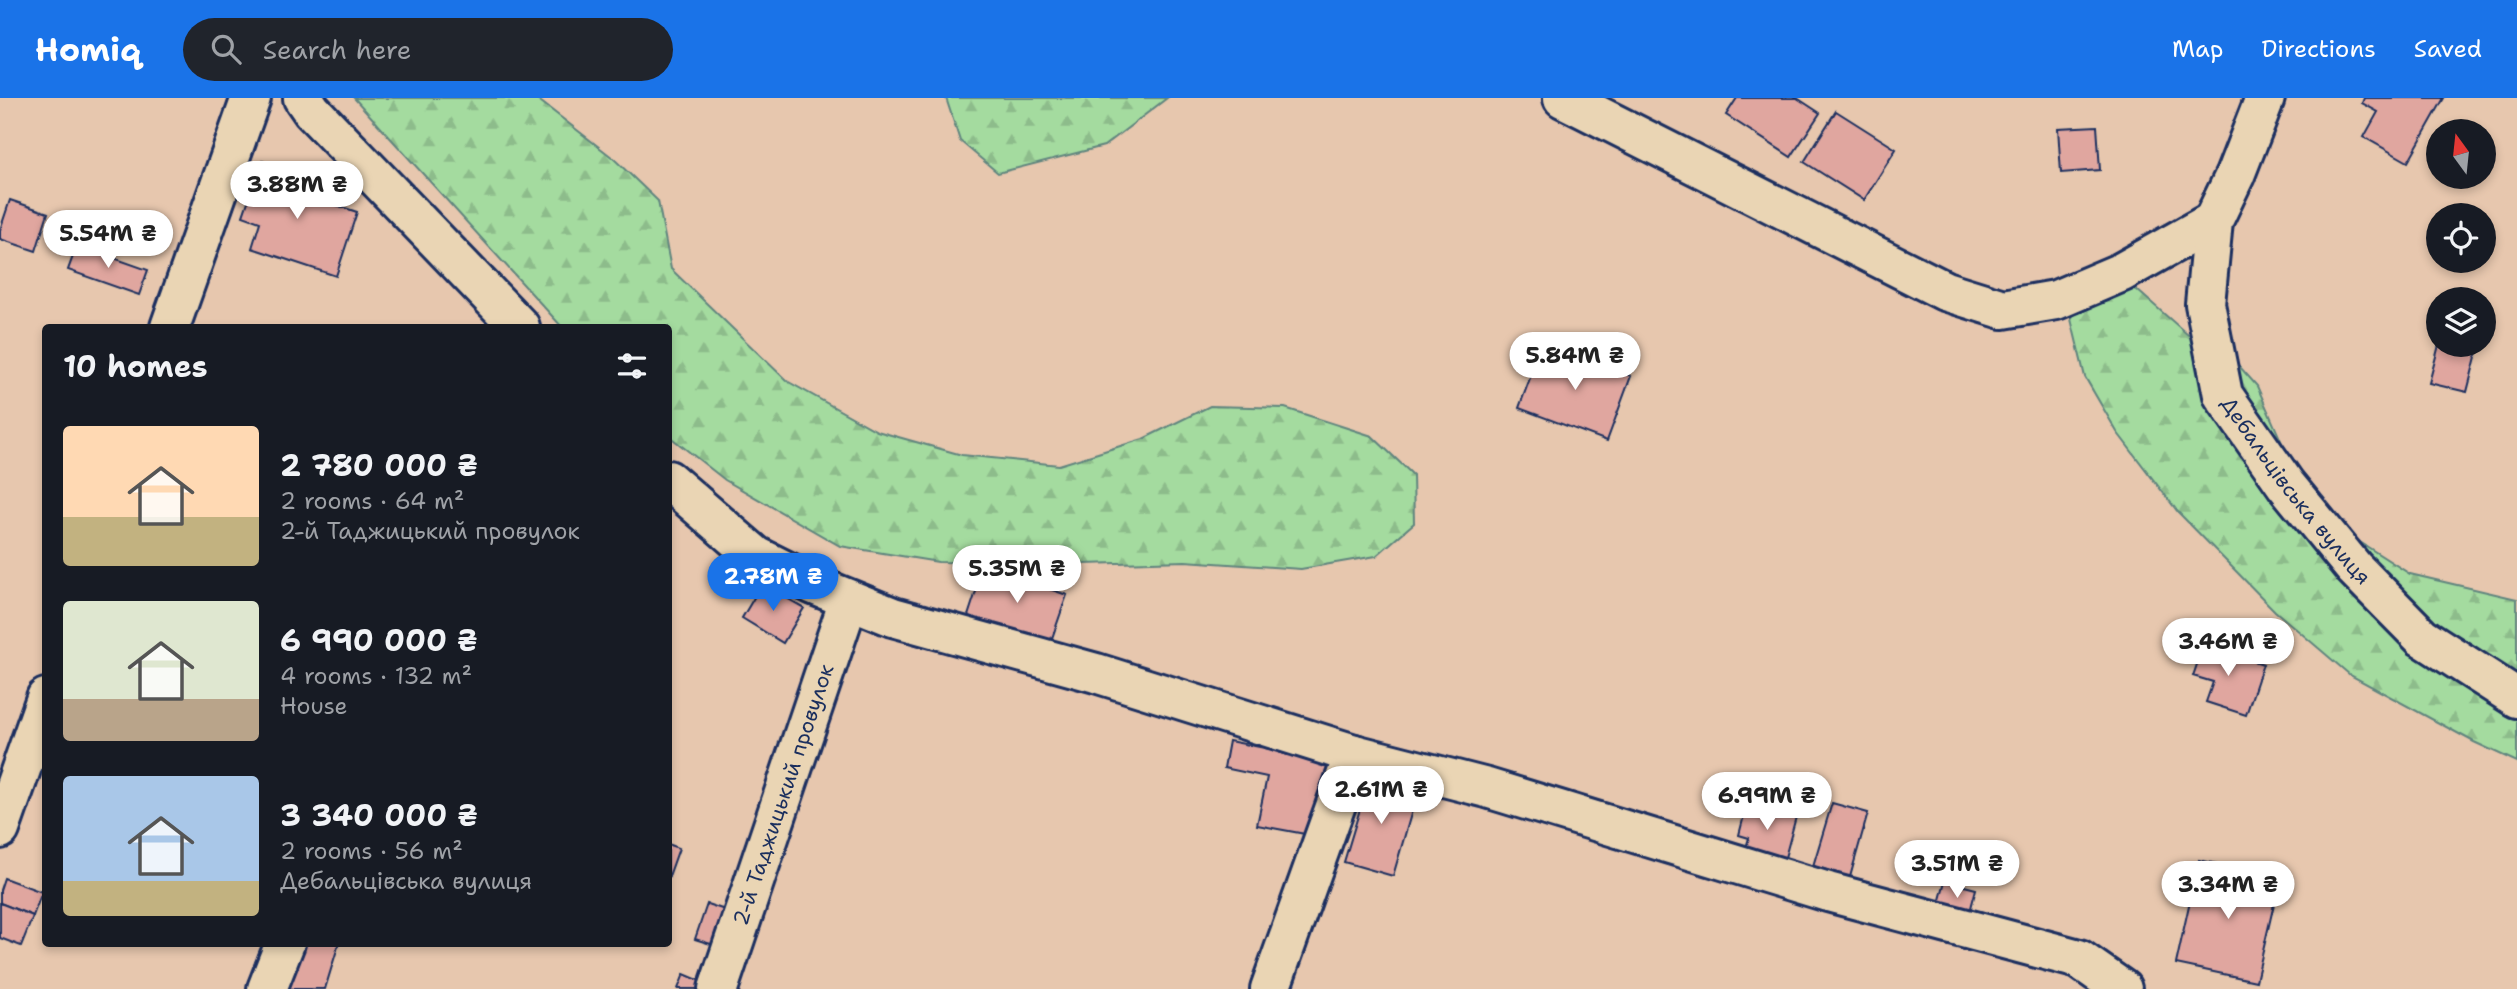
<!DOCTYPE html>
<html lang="en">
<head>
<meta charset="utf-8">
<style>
	:root { --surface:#171b24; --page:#20242c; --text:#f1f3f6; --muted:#9ea1a6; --accent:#1a73e8 }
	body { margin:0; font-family:"Shantell Sans",sans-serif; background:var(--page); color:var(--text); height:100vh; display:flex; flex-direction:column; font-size:26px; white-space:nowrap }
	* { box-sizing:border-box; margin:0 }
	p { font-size:23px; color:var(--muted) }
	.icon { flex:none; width:38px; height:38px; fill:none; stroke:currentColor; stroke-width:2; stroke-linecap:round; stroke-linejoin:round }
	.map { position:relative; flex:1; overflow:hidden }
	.panel { position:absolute; left:42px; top:226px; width:630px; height:623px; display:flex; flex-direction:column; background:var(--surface); border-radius:7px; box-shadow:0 4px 10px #0003 }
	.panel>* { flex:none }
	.needle { width:46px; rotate:345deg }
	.controls { position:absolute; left:2426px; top:21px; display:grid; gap:14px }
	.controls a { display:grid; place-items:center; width:70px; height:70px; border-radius:50%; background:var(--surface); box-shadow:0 4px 10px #0003; font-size:35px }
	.price { position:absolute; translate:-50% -60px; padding:0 16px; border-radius:24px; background:#fff; color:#222; font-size:23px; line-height:46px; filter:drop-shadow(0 2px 4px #0008) }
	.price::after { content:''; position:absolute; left:50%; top:42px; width:21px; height:16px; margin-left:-10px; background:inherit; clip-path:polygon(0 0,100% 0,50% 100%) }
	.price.on { background:var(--accent); color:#fff }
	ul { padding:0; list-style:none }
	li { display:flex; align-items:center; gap:21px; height:175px; padding:0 21px }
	li span { display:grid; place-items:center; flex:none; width:196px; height:140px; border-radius:7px; color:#555 }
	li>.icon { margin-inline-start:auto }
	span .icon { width:84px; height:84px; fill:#fffc; stroke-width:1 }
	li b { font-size:30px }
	h2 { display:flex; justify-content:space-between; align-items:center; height:84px; padding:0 21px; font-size:30px }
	header { display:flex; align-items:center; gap:42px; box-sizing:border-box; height:98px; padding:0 35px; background:var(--accent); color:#fff }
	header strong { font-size:33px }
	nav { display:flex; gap:38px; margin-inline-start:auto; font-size:24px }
	.search { width:490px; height:63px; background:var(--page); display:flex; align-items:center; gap:18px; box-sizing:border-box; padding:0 24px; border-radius:38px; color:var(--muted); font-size:26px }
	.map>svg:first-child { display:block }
	.forest { fill:url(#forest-firs); stroke:#60857e; stroke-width:2 }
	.building { fill:#e0a69f; stroke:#1b2f5e; stroke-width:2 }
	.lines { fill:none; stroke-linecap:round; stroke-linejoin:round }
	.minor-casing { stroke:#1b2f5e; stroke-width:44 }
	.minor { stroke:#ead5b4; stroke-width:38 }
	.labels { text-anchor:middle; stroke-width:5; stroke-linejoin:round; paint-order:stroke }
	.street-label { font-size:21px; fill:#1b2f5e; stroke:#ead5b4 }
</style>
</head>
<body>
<header>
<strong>Homiq</strong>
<div class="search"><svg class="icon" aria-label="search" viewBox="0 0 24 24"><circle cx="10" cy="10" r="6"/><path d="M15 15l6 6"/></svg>Search here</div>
<nav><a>Map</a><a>Directions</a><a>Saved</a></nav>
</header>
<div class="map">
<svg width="2517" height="891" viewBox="0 0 2517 891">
	<defs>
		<pattern id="forest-firs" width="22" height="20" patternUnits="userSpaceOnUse" patternTransform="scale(1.75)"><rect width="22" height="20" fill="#a4db9f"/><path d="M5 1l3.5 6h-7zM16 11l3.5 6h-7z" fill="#8dbc8b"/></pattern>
	</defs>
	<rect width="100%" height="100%" fill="#e7c7ae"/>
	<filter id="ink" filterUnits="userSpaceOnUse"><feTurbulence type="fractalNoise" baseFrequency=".0143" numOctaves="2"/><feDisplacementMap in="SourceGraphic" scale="14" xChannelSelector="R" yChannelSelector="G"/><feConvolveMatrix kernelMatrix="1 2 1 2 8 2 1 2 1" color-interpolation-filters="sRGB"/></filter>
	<g filter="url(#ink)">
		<g class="forest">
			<path d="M354 0H536L613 60 658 103 671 171 787 283 877 333 962 357 1059 367 1143 341 1210 308 1285 310 1372 338 1413 377 1414 425 1376 458 1301 471 1185 463 1084 466 938 464 840 448 725 382 669 338 668 229H562Z"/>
			<path d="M946 0H1167L1104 48 998 75 960 43Z"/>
			<path d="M2128 184 2188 237 2224 251 2257 288 2301 388 2349 437 2410 476 2517 501V664L2474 644 2350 577 2275 513 2178 414 2117 334 2085 279 2071 221 2089 192Z"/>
		</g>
		<g class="building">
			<path d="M1737 0H1797L1820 15 1791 59 1726 17Z"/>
			<path d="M2364 0H2444L2408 64 2364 39 2378 14 2362 5Z"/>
			<path d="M1836 13 1896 51 1864 102 1804 64Z"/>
			<path d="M2097 28 2100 72 2061 75 2058 30Z"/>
			<path d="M262 63 303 77 297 94 357 114 336 178 252 150 260 124 243 118Z"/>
			<path d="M10 102 48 115 36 153 0 141V132Z"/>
			<path d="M77 147 148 172 139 197 68 172Z"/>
			<path d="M1543 245 1631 278 1607 343 1519 310Z"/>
			<path d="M2439 247H2479L2467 294 2429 285Z"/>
			<path d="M984 469 1067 497 1050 546 968 518Z"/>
			<path d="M762 486 804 510 783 545 742 520Z"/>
			<path d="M2204 546 2263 566 2246 617 2206 604 2213 584 2193 578Z"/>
			<path d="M1229 643 1332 663 1316 738 1257 727 1267 679 1224 670Z"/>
			<path d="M1370 678 1418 692 1393 778 1344 764Z"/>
			<path d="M1748 702 1797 715 1783 767 1744 756 1749 740 1739 737Z"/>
			<path d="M1832 705 1868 715 1850 779 1813 768Z"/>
			<path d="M668 746 679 750 668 781Z"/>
			<path d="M2199 762 2280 780 2256 883 2176 866Z"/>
			<path d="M4 780 42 794 33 818 0 805V792Z"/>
			<path d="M1945 783 1976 791 1968 821 1937 813Z"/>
			<path d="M0 805 33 818 21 848 0 840Z"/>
			<path d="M707 806 728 813 717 848 695 841Z"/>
			<path d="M292 845H339L325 891H278Z"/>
			<path d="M684 876 708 886 706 891H678Z"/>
		</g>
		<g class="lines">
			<g class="minor-casing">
				<g id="minor">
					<path d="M303 0 312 13 520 229"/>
					<path d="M1563 0 1945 193 2003 211 2056 202 2122 174 2213 123"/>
					<path id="s1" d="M2265 0 2235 77 2213 123 2205 206 2223 297 2286 387 2354 470 2422 539 2517 600"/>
					<path d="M170 229 251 0"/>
					<path d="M668 382 756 458 814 487 893 519 1096 575 1354 656 1487 690 1828 794 2079 861 2122 891"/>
					<path d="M0 731 46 600"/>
					<path d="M267 891 285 845"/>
					<path id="s2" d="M718 891 849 502"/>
					<path d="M1270 891 1354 656"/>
				</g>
			</g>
			<use href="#minor" class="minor"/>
		</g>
	</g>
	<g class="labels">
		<g class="street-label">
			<text dy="7" stroke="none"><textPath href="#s1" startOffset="430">Дебальцівська вулиця</textPath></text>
			<text dy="7" stroke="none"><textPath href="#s2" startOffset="205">2-й Таджицький провулок</textPath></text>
		</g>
	</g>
</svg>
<div class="controls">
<a><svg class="needle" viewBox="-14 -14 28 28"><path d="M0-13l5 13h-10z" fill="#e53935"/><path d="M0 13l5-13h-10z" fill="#9ea1a6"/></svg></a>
<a><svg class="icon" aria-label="locate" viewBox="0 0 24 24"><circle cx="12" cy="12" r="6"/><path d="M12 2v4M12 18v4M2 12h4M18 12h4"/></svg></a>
<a><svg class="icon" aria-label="layers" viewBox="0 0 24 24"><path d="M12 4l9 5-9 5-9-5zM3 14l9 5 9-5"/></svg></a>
</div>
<b class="price" style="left:297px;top:123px">3.88M ₴</b>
<b class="price" style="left:108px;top:172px">5.54M ₴</b>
<b class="price" style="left:1575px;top:294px">5.84M ₴</b>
<b class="price" style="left:1017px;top:507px">5.35M ₴</b>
<b class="price on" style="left:773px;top:515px">2.78M ₴</b>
<b class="price" style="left:2228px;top:580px">3.46M ₴</b>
<b class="price" style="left:1381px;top:728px">2.61M ₴</b>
<b class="price" style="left:1767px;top:734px">6.99M ₴</b>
<b class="price" style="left:1957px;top:802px">3.51M ₴</b>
<b class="price" style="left:2228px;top:823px">3.34M ₴</b>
<section class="panel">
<h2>10 homes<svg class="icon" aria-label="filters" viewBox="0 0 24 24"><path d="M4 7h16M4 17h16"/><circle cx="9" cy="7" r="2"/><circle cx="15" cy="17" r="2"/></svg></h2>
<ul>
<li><span style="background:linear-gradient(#ffd9b3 65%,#c2b280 0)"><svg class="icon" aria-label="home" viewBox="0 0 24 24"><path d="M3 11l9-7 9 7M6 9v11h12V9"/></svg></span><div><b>2 780 000 ₴</b><p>2 rooms · 64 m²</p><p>2-й Таджицький провулок</p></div></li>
<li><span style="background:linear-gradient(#dfe7d0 70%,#b9a48a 0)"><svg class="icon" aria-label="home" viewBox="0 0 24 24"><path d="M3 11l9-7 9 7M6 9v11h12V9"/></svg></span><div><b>6 990 000 ₴</b><p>4 rooms · 132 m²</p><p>House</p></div></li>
<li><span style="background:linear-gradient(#a9c7e8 75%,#c2b280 0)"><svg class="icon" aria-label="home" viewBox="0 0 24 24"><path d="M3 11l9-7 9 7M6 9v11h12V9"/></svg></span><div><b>3 340 000 ₴</b><p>2 rooms · 56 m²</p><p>Дебальцівська вулиця</p></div></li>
</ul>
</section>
</div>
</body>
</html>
